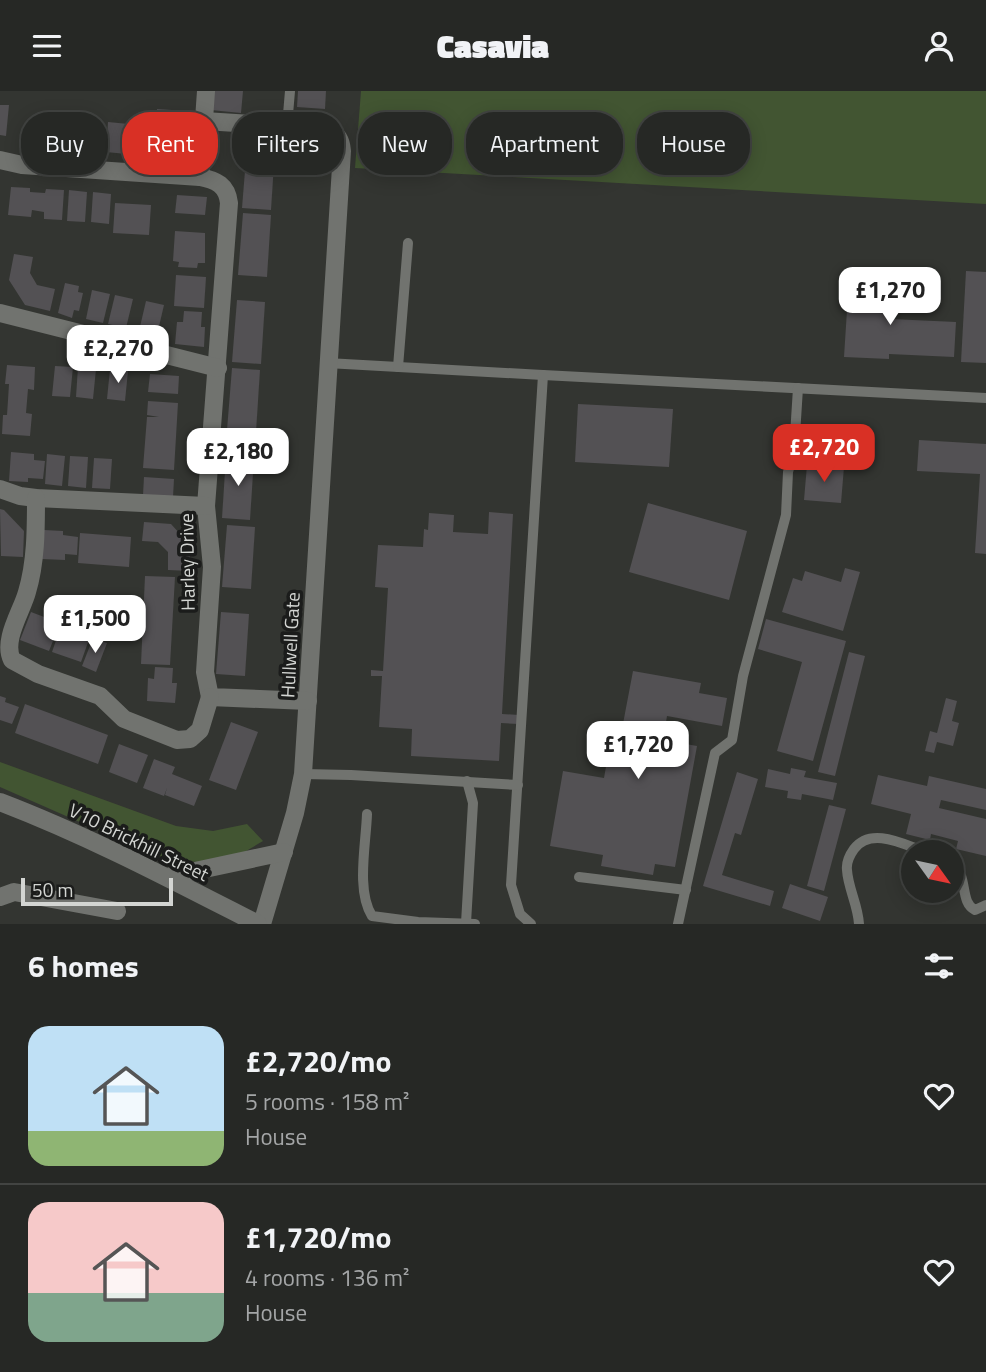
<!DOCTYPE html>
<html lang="en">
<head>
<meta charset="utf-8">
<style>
	:root { --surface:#262825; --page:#323432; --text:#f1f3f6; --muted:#a4a6a7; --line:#424442; --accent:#d93025 }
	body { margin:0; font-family:"Titillium Web",sans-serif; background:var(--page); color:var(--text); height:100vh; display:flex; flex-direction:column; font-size:26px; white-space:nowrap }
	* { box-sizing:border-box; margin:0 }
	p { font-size:23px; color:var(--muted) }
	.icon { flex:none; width:38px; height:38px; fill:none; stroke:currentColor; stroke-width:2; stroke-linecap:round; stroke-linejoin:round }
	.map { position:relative; height:833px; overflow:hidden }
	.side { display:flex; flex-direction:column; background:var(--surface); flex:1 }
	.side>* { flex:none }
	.banner { position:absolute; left:21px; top:21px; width:945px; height:63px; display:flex; gap:14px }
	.needle { width:46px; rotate:123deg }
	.fabs { position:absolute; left:901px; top:749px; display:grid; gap:14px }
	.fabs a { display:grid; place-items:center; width:63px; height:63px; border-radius:50%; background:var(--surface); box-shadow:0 4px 18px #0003,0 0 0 2px var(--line); font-size:35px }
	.scale { position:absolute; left:21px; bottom:18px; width:152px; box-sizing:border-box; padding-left:7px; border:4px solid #d3d5d2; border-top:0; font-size:19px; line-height:24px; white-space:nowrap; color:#d3d5d2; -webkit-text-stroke:5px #1b1c1b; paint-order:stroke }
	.price { position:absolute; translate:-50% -60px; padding:0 16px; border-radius:14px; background:#fff; color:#222; font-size:23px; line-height:46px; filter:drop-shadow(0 2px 4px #0008) }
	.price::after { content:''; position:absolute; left:50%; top:42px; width:21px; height:16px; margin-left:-10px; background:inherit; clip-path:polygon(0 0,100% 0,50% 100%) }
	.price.on { background:var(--accent); color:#fff }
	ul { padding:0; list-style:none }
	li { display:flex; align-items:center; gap:21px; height:175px; padding:0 28px }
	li+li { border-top:2px solid var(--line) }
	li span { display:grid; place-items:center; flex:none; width:196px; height:140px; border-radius:21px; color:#555 }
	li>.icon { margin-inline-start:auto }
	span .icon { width:84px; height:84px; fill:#fffc; stroke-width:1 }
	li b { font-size:30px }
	h2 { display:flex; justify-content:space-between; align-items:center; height:84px; padding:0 28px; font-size:30px }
	.tag { padding:0 24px; border-radius:28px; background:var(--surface); box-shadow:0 4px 18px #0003,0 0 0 2px var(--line); font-size:24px; line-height:63px }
	.tag.on { background:var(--accent); color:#fff }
	header { display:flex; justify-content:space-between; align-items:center; height:91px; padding:0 28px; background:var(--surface); font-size:32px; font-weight:800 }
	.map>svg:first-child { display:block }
	.green { fill:#425532 }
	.building { fill:#535154 }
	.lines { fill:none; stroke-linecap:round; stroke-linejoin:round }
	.service { stroke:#71736f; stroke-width:10 }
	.minor { stroke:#71736f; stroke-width:18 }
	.tertiary { stroke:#71736f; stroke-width:18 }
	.labels { text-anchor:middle; stroke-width:7; stroke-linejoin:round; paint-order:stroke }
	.street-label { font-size:19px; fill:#d3d5d2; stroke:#1b1c1b }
</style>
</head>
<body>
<header><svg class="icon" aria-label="menu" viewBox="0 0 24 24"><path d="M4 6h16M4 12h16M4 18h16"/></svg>Casavia<svg class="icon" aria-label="person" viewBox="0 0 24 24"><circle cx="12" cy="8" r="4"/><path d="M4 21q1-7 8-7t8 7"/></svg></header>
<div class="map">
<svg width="986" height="833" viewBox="0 0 986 833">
	<rect width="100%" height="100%" fill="#333531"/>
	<g class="green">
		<path d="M361 0H986V113L355 77Z"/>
		<path d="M0 671 176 735 213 740 247 733 263 750 236 766 207 772 164 768 0 696Z"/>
	</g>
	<g class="building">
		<path d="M212 0H243L241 22 211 19Z"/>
		<path d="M298 0H326L325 18 297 16Z"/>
		<path d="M0 14H9L6 45 0 44Z"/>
		<path d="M157 18 187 20 186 37 156 36Z"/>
		<path d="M32 26 47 27 46 49 48 27 63 28 60 58 30 56Z"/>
		<path d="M70 29 85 30V42L86 30 101 31 98 61 68 59Z"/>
		<path d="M108 31 139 34 137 64 106 61Z"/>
		<path d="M155 52 185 54 184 71 154 69Z"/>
		<path d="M247 55 275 57 271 119 242 117Z"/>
		<path d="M11 96 30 97V101L45 102 46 98 64 99 62 129 44 128V121L32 119 31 126 8 124Z"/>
		<path d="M69 99 87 101 85 131 67 130Z"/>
		<path d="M93 101 111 103 109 133 91 131Z"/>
		<path d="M177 104 207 106 205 124 175 122Z"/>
		<path d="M115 112 151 114 149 144 113 142Z"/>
		<path d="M243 122 271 124 267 186 238 184Z"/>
		<path d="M175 140 205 142V172H198L197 177 178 176 179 171 173 170Z"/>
		<path d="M14 163 33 166 30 182 37 194 55 198 50 220 25 214 9 189Z"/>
		<path d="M966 180 986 181V272L961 271Z"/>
		<path d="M176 184 206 186 204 217 174 215Z"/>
		<path d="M849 188 893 190 891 228 956 231 954 266 889 263V268L844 266Z"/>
		<path d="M65 192 79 195 78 201 83 202 79 220 74 219 72 227 58 222Z"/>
		<path d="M92 199 110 203 103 232 86 228Z"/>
		<path d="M115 204 133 208 126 237 108 233Z"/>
		<path d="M237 209 265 211 261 273 232 271Z"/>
		<path d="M146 210 164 214 157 244 139 240Z"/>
		<path d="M184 220 202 221 201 236H205L204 256 175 253 177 231H183Z"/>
		<path d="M7 274 35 276 34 299 28 298 26 322 32 323 30 345 2 343 3 324H7L8 309 9 293H5Z"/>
		<path d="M55 275 73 276 70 306 52 305Z"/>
		<path d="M78 276 96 278 93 308 76 306Z"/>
		<path d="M232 277 260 279 256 341 227 339Z"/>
		<path d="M110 278 128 280 125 310 107 308Z"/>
		<path d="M150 283 179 285 178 303 148 301Z"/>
		<path d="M148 310 178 312 174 379 143 377 147 326H159L147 324Z"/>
		<path d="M578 313 673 318 669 376 575 371Z"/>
		<path d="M919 349 986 353V463L975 462 980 383 917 380Z"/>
		<path d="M11 361 34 363V369L45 370 43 388 28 387V391L9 390Z"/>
		<path d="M47 363 65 365 62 395 45 393Z"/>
		<path d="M70 365 88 366 86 397 68 395Z"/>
		<path d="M226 365 254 367 250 429 222 427Z"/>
		<path d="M94 367 112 368 110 398 92 397Z"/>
		<path d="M807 374 844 376 841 412 804 409Z"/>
		<path d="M144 386 174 388 173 406 143 404Z"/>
		<path d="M648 412 747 440 729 509 629 481Z"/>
		<path d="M0 418 4 419 24 440 23 466 1 465Z"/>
		<path d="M489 421 513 423 502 623 519 624V633L501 632 499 670 411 665 412 638 379 636 382 585H371V579L383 580 388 497 375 496 378 454 423 456 424 438 428 439 429 422 454 424 453 441 488 443Z"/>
		<path d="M144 431 171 433 190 454V480L168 479V461L158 451 142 450Z"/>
		<path d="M227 434 255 436 251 498 222 496Z"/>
		<path d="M44 439 63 440V444L78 446 77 464 65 463V469L42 468Z"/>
		<path d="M80 442 131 446 129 476 78 472Z"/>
		<path d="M845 477 860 481 843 540 782 521 793 487 802 490 805 480 841 491Z"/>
		<path d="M145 485 175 486 170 574 141 573Z"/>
		<path d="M31 521 60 532 49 560 20 549Z"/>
		<path d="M221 521 249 523 245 585 216 583Z"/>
		<path d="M766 528 846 550 813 670 777 660 802 571 758 558Z"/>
		<path d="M62 532 76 537 73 547 77 538 91 543 81 571 52 561Z"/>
		<path d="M93 547 107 552 96 581 82 575Z"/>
		<path d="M849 561 865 565 835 685 818 681Z"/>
		<path d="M155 576 173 577 172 592H177L175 612 147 610 148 587 154 588Z"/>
		<path d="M633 580 701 592 699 602 727 607 722 635 667 625 663 649 697 655 675 776 655 773 653 784 601 775 603 764 550 755 563 680 604 687 613 636 622 638Z"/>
		<path d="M0 605 6 607 5 611 19 616 12 633 0 629Z"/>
		<path d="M946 607 957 610 952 630 959 632 953 655 937 651 934 662 925 660 930 640 937 642Z"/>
		<path d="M25 613 108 644 98 673 15 642Z"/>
		<path d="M231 631 258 641 236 699 209 689Z"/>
		<path d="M119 653 148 664 137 692 109 681Z"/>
		<path d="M154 668 175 676 172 683 202 695 194 715 165 704 167 697 164 705 143 697Z"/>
		<path d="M791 677 806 680 804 686 837 692 833 709 802 703 801 709 787 707 788 700 765 696 768 678 790 683Z"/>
		<path d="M737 681 758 688 741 744 735 742 722 784 774 800 770 815 703 795Z"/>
		<path d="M878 684 927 695 929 685 986 698V719L941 709 939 717 986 728V765L956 758 958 750 931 743 930 749 906 743 911 723 871 713Z"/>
		<path d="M829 714 846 718 824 800 807 795Z"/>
		<path d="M790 793 828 806 820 830 782 817Z"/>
	</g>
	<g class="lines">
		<g class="service">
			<path d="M287 35 290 0"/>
			<path d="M327 272 543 284 511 794 520 823 531 833"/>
			<path d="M398 276 408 152"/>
			<path d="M543 284 986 307"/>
			<path d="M303 683 351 684 518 694"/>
			<path d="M367 723C366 753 356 800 372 825L418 831 475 833"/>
			<path d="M952 771C969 785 959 811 975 819L986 814"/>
			<path d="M579 786 686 799"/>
			<path d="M466 832 473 712 467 690"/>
			<path d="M678 833 715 662 732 649 743 585 786 424 788 381 794 360 798 297"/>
			<path d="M859 833C858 814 848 797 847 779 846 771 849 765 854 758 871 735 905 754 926 761"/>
		</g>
		<g class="minor">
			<path d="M204 30 328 38C338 44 341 49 342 60L303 683 295 722 262 833"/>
			<path d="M0 69 22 74 200 86 206 0"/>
			<path d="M200 86C216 89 227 94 229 112L206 415 212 476 205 581 210 606 308 610"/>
			<path d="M0 222 218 277"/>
			<path d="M0 398 20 405 36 407 206 415"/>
			<path d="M36 407C36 438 36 471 27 501 22 520 2 549 12 569L38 583 100 605 124 628 177 649 190 648 200 639 210 606"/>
			<path d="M167 786 284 761"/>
			<path d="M0 806 14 801 117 820"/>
		</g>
		<path class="tertiary" d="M0 711C89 745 174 790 258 833"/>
	</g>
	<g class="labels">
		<g class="street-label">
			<text transform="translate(187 471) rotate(-91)" y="7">Harley Drive</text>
			<text transform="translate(290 554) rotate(-87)" y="7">Hullwell Gate</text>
			<text transform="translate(139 751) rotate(26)" y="7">V10 Brickhill Street</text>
		</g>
	</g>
</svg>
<div class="fabs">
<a><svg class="needle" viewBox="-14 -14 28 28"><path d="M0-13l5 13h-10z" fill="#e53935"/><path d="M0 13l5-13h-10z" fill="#a4a6a7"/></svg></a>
</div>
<div class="scale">50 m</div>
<b class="price" style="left:890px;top:236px">£1,270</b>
<b class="price" style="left:118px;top:294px">£2,270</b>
<b class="price on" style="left:824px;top:393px">£2,720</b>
<b class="price" style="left:238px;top:397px">£2,180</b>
<b class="price" style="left:95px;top:564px">£1,500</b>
<b class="price" style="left:638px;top:690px">£1,720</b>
<div class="banner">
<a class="tag">Buy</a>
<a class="tag on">Rent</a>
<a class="tag">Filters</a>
<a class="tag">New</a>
<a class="tag">Apartment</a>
<a class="tag">House</a>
</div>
</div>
<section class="side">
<h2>6 homes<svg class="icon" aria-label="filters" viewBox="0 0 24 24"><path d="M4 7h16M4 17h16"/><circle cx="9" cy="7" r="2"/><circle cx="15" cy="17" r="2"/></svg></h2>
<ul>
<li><span style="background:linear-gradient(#bfe0f5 75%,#8fb573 0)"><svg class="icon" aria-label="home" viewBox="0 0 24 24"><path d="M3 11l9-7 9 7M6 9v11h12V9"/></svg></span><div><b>£2,720/mo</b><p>5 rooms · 158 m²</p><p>House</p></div><svg class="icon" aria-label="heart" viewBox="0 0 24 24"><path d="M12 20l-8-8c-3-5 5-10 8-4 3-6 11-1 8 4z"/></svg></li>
<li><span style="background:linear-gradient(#f6c9c9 65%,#7fa58c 0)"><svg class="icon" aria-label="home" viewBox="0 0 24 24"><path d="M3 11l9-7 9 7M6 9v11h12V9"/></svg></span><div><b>£1,720/mo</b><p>4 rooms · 136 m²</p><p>House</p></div><svg class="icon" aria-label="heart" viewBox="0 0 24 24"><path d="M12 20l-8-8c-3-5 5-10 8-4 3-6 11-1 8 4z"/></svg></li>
</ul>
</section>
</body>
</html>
